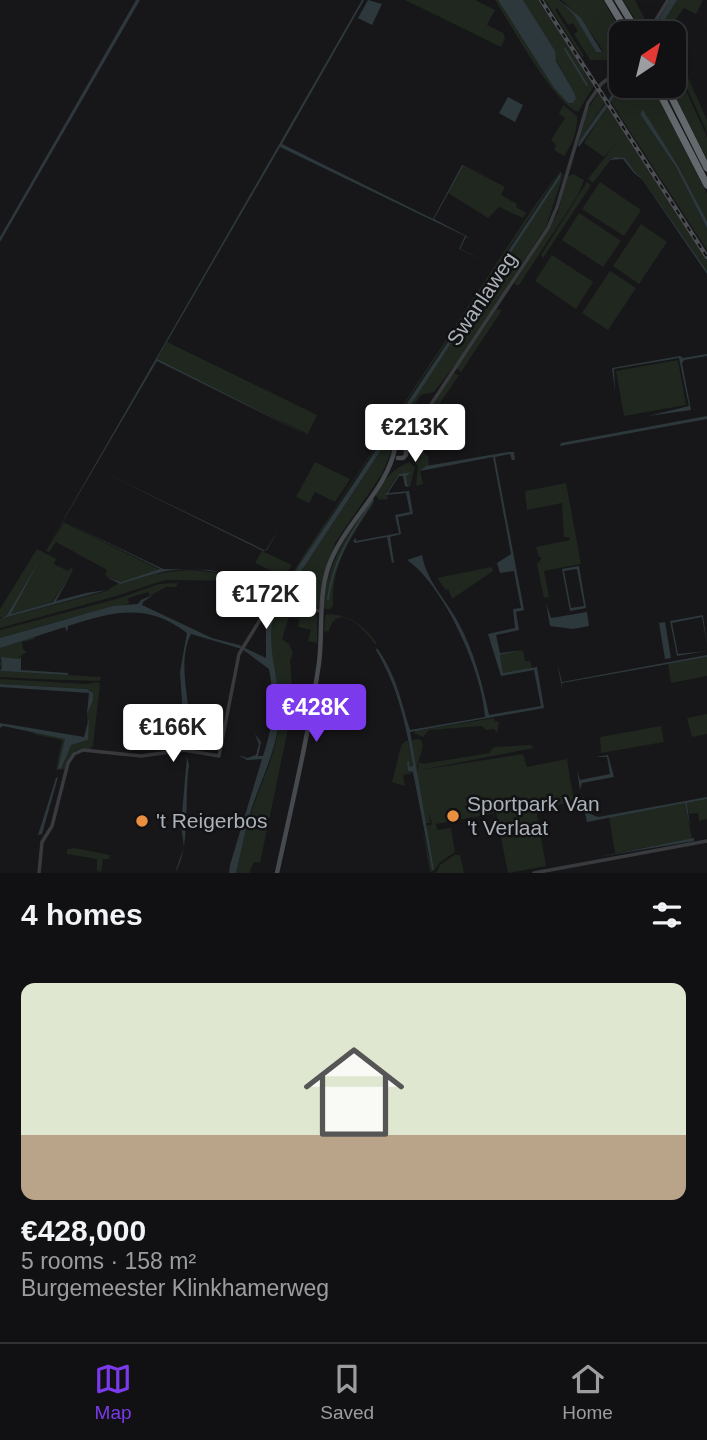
<!DOCTYPE html>
<html lang="en">
<head>
<meta charset="utf-8">
<style>
	:root { --surface:#111113; --page:#1e1f21; --text:#f1f3f6; --muted:#9c9da0; --line:#303133; --accent:#7c3aed }
	body { margin:0; font-family:Arial,sans-serif; background:var(--page); color:var(--text); height:100vh; display:flex; flex-direction:column; font-size:26px; white-space:nowrap }
	* { box-sizing:border-box; margin:0 }
	p { font-size:23px; color:var(--muted) }
	.icon { flex:none; width:38px; height:38px; fill:none; stroke:currentColor; stroke-width:2; stroke-linecap:round; stroke-linejoin:round }
	.map { position:relative; height:873px; overflow:hidden }
	.side { display:flex; flex-direction:column; background:var(--surface); flex:1 }
	.side>* { flex:none }
	.needle { width:46px; rotate:35deg }
	.fabs { position:absolute; left:609px; top:21px; display:grid; gap:14px }
	.fabs a { display:grid; place-items:center; width:77px; height:77px; border-radius:14px; background:var(--surface); box-shadow:0 7px 28px #0002,0 0 0 2px var(--line); font-size:35px }
	.price { position:absolute; translate:-50% -60px; padding:0 16px; border-radius:7px; background:#fff; color:#222; font-size:23px; line-height:46px; filter:drop-shadow(0 2px 4px #0008) }
	.price::after { content:''; position:absolute; left:50%; top:42px; width:21px; height:16px; margin-left:-10px; background:inherit; clip-path:polygon(0 0,100% 0,50% 100%) }
	.price.current { background:var(--accent); color:#fff }
	ul { padding:0; list-style:none }
	li { display:grid; align-content:center; gap:14px; height:371px; padding:0 21px }
	li+li { border-top:2px solid var(--line) }
	li span { display:grid; place-items:center; height:217px; border-radius:14px; color:#555 }
	li>.icon { margin-inline-start:auto }
	span .icon { width:126px; height:126px; fill:#fffc; stroke-width:1 }
	li b { font-size:30px }
	h2 { display:flex; justify-content:space-between; align-items:center; height:84px; padding:0 21px; font-size:30px }
	.tabs { display:flex; justify-content:space-around; align-items:center; height:98px; border-top:2px solid var(--line); background:var(--surface); font-size:19px; color:var(--muted) }
	.tabs a { display:grid; justify-items:center; gap:4px }
	.tabs .current { color:var(--accent) }
	.map>svg:first-child { display:block }
	.green { fill:#1f271f; fill-rule:evenodd }
	.water { fill:#2d383c; fill-rule:evenodd }
	.lines { fill:none; stroke-linecap:round; stroke-linejoin:round }
	.stream { stroke:#2d383c; stroke-width:2 }
	.tertiary { stroke:#383a3e; stroke-width:3.5 }
	.secondary { stroke:#46494d; stroke-width:4.5 }
	.motorway { stroke:#64696e; stroke-width:7 }
	.rail-casing { stroke:#4b4e52; stroke-width:4.5 }
	.rail { stroke:#121214; stroke-width:2; stroke-dasharray:5; stroke-linecap:butt }
	.poi-dot { fill:#e98f3f; stroke:#121214; stroke-width:2.5 }
	.labels { text-anchor:middle; stroke-width:5; stroke-linejoin:round; paint-order:stroke }
	.street-label { font-size:21px; fill:#aab1b8; stroke:#121214 }
	.poi-label { font-size:21px; fill:#aab1b8; stroke:#121214; text-anchor:start }
</style>
</head>
<body>
<div class="map">
<svg width="707" height="873" viewBox="0 0 707 873">
	<rect width="100%" height="100%" fill="#171719"/>
	<g class="green">
		<path d="M405 0H475L495 10 487 25 503 33 505 38 501 47Z"/>
		<path d="M495 0H498L554 88 568 103 576 99 575 94C557 63 542 31 523 0H538L594 86 578 112C554 104 511 25 495 0Z"/>
		<path d="M545 0H559L574 15 596 52 603 51C591 31 578 16 562 0H603L622 33 621 67 616 70 606 60H590L574 34 578 31 573 23 568 25 557 8 555 10 584 56 582 57Z"/>
		<path d="M623 0H635L647 24 646 33H644Z"/>
		<path d="M677 0H703L696 14 684 8 670 27 674 32V35V33H666L667 30 663 24Z"/>
		<path d="M677 53 707 120V132L674 60Z"/>
		<path d="M674 64 707 137V159L670 86H674Z"/>
		<path d="M632 86H652L707 193V221L678 166 643 111 640 114 676 167 707 228V250L611 102 614 98 622 100 627 99Z"/>
		<path d="M598 92 605 103 580 140 574 152 587 111Z"/>
		<path d="M563 105 577 116C578 129 572 146 564 156L554 150 556 145 551 140 565 118 559 114Z"/>
		<path d="M607 106 707 260V271L641 177 635 172 625 158 611 159 593 183 588 179 617 142 604 157 584 143Z"/>
		<path d="M462 165 505 187 501 195 517 204 516 207 526 213 523 218 499 207 488 218 448 193Z"/>
		<path d="M560 171 563 175 546 227 459 360 434 392 421 395 409 412 417 418 403 440 404 442 393 447 382 474 335 543 324 577 319 607 312 609 304 602 299 606 282 597 281 591 307 550 533 208ZM560 172V178L304 567 288 590 283 591 349 488Z"/>
		<path d="M573 174 584 180 578 195 519 285H516L514 283 558 213 567 177Z"/>
		<path d="M587 182 591 185 543 258 541 255Z"/>
		<path d="M600 182 641 210 624 236 582 209Z"/>
		<path d="M579 213 621 241 603 267 562 240Z"/>
		<path d="M641 224 667 242 639 284 613 266Z"/>
		<path d="M552 255 593 282 576 309 535 281Z"/>
		<path d="M610 271 636 288 608 330 582 313Z"/>
		<path d="M497 309 502 310 461 372 457 368Z"/>
		<path d="M167 342 317 415 308 434 158 361 157 359Z"/>
		<path d="M678 360 686 405 624 416 616 371Z"/>
		<path d="M454 373 459 375 424 427 417 428Z"/>
		<path d="M431 423 433 425C425 432 420 445 426 455H428L429 466 420 471 423 484 416 486 418 466 412 457V449Z"/>
		<path d="M315 462 350 479 335 502 315 492 309 503 296 497Z"/>
		<path d="M409 462 415 467 410 487H408L406 476 412 472 399 474 386 492 388 499 379 500 375 494C387 477 390 471 409 462Z"/>
		<path d="M566 483 581 564 544 571 549 597 544 598 537 564 542 558 539 557 536 547 570 540 569 537H564L562 503 527 510 525 491Z"/>
		<path d="M373 498V504C351 538 331 564 333 606L330 609H325L323 606C329 557 346 537 373 498Z"/>
		<path d="M64 522 65 523 160 570 121 582 105 575 107 570 56 542 49 552 46 551Z"/>
		<path d="M37 549 56 559 54 564 68 571 71 568 73 569 71 574 52 602 11 614 43 554 7 615 0 618V609Z"/>
		<path d="M262 551 292 565 284 577 255 563Z"/>
		<path d="M492 567 493 571 452 599 448 589 446 590 437 578Z"/>
		<path d="M191 570 242 576 277 589V591L273 592 246 581 165 580 113 597 0 628V619L107 591C121 577 169 571 191 570Z"/>
		<path d="M178 583 176 587H166L150 596 148 592 128 598 129 604 66 619 0 638V630L120 598 159 584Z"/>
		<path d="M277 600 284 604 283 608 285 605 304 613 317 615V643L308 641 311 630 298 627 299 619 289 617 282 639 289 644 293 653 290 660 292 686 289 724 260 863 254 862 249 873H236C241 852 245 830 252 810 262 780 279 748 279 716 280 685 259 637 275 609L270 608Z"/>
		<path d="M327 614C350 615 363 625 377 643L375 644C366 631 337 599 329 631L324 632 325 616Z"/>
		<path d="M34 636 35 639 22 642 23 649 27 652 19 657 18 659H0L2 666 0 668V648Z"/>
		<path d="M523 650 525 661H530L532 668 503 673 500 655Z"/>
		<path d="M707 657V676L671 683 668 664Z"/>
		<path d="M0 671 101 677 100 681C67 680 34 679 0 677Z"/>
		<path d="M0 679 86 684 98 682 100 684 93 746 90 749 76 750 69 757 65 769 56 770 62 740 33 734 34 732 66 739 58 768 71 745 88 740 87 714 91 691 87 689 0 684Z"/>
		<path d="M707 714V734L692 737 687 718Z"/>
		<path d="M494 718 495 721 499 722 497 733 494 729 486 730 482 726 429 730 423 737 415 733V731Z"/>
		<path d="M661 726 664 742 601 753 600 737Z"/>
		<path d="M418 739 422 741C425 751 416 761 417 772L419 762 423 764 489 753 494 747 531 745 534 748 421 770 523 754 527 767 567 759 574 802 536 809 546 866 508 873 496 813 436 824 437 830 451 828 455 852 440 862 434 871 430 872 422 826 432 870 434 869 426 826 432 824 429 812 430 823H425L411 740Z"/>
		<path d="M405 741H408L413 767H410V761L408 771 413 773 403 775 405 786 392 782 401 746Z"/>
		<path d="M707 799V819L699 821 698 813 689 814 687 803Z"/>
		<path d="M685 803 692 839 615 853 609 817Z"/>
		<path d="M75 848 110 855 109 859H103L101 872 97 871V859L67 854V849Z"/>
		<path d="M454 855H460L464 873H436L440 865Z"/>
	</g>
	<g class="water">
		<path d="M136 0H140L0 242V237Z"/>
		<path d="M362 0H364L282 144 433 219 462 165 495 180 463 166 434 219 470 238 466 237 460 249 490 263 459 249 465 236 280 147 157 359 317 440 157 361 46 550Z"/>
		<path d="M368 0 382 4 372 25 358 18Z"/>
		<path d="M498 0H523L555 51 556 61 575 94 576 99 573 103H568L554 88Z"/>
		<path d="M559 0 581 18 602 52H596L574 15Z"/>
		<path d="M670 0H677L657 33H651Z"/>
		<path d="M621 77 622 86 579 147 578 145 580 140 609 99Z"/>
		<path d="M508 97 523 105 515 122 499 113Z"/>
		<path d="M643 110 678 166 707 221V228L676 167 640 114Z"/>
		<path d="M615 157 625 158 635 172 641 177 707 271V274L642 179 634 173 623 159 609 160 593 183 608 161Z"/>
		<path d="M561 172 560 178 304 567 285 592 284 588Z"/>
		<path d="M707 354V356L684 360 682 363 691 410 648 416 689 406 679 358 614 369 615 391 612 368 680 356 683 358Z"/>
		<path d="M707 416V419L560 446 561 443Z"/>
		<path d="M508 452H514L515 460H512L510 454 495 457 524 610 516 612 519 630 496 635 500 653 523 650 500 655 503 673 537 667 544 708 410 732 434 869 432 870 413 772 408 771 407 762 409 761 410 767 413 766C406 724 398 687 376 650L377 648C397 677 400 698 410 730L485 717C483 673 444 585 407 560L422 555C427 582 445 598 458 622 474 651 482 683 489 715L541 706 534 670 501 676 488 634 515 628 513 609 521 608 514 571 500 573 497 563 511 554 493 457 420 471 426 466Z"/>
		<path d="M99 470 264 550H266L278 530 267 550 263 551Z"/>
		<path d="M412 472 406 476 408 487 405 486 403 476H399L388 493 409 491 413 514 398 517 401 534 390 537 394 562 392 563 387 537 355 543 353 541 356 538V541L399 533 395 515 410 512 406 493 385 495 399 474Z"/>
		<path d="M65 522 163 569 210 570 241 577C215 571 184 566 158 573 145 576 133 580 120 584L105 576 121 582 160 569Z"/>
		<path d="M43 554 11 614 53 602 71 574 56 601 86 593 107 590 0 619 7 615Z"/>
		<path d="M579 566 586 608 570 611 562 569ZM577 569 584 606 571 608 564 571Z"/>
		<path d="M153 595 143 602 142 605 212 638 239 645 266 658V624L271 607H276C262 644 282 679 279 718 277 749 261 780 251 810 245 831 241 852 236 873H229L230 865 262 759 247 760 238 755 247 758 256 755 259 744 255 734 261 742 258 756H263C274 724 275 701 269 669L242 649 191 634C173 669 199 720 185 746L180 672 187 633C146 602 113 612 68 626L67 632 65 627 0 648V638L113 606 138 604 141 600Z"/>
		<path d="M546 603 551 618 587 612 589 626 573 629 550 626Z"/>
		<path d="M703 615 707 645 702 617 672 623 678 654 707 651 677 656 670 621Z"/>
		<path d="M665 622 671 658 665 659 659 623Z"/>
		<path d="M707 655V657L562 683V688L557 663 562 682Z"/>
		<path d="M1 657 18 659 21 657V670L68 673V675L0 671 2 667Z"/>
		<path d="M0 684 87 689 93 693V700L87 714 89 693 0 687Z"/>
		<path d="M89 718 88 740 71 745 61 769 58 768 65 739 3 726 0 728V723L84 737Z"/>
		<path d="M608 755 614 777 582 783 580 790 577 770 580 780 610 774 607 757H596Z"/>
		<path d="M187 757 189 765C184 796 191 849 175 873L184 847 181 825Z"/>
		<path d="M58 777 42 834 38 835 56 778Z"/>
		<path d="M584 797 588 813 598 817 707 797V799L687 803 690 827 685 803 587 822 582 798Z"/>
		<path d="M694 838V841L598 857Z"/>
	</g>
	<g class="lines">
		<g class="stream">
			<path d="M565 49 587 85"/>
			<path d="M328 599C333 560 352 532 373 500"/>
		</g>
		<g class="tertiary">
			<path d="M648 33 668 0"/>
			<path d="M405 448 414 430 548 228 557 207 588 103 601 84 621 69"/>
			<path d="M39 873 42 842 52 826 68 763 74 754 83 750 141 756 184 750 219 756 239 654 271 602 276 596 300 608 321 611"/>
			<path d="M534 873 707 841"/>
		</g>
		<path class="secondary" d="M277 873C292 804 309 733 319 663 323 632 318 599 328 568 342 525 387 491 395 448L403 446 406 450V455L403 458H398"/>
		<g class="motorway">
			<path d="M608 0 628 33"/>
			<path d="M618 0 638 33"/>
			<path d="M656 86 707 185"/>
			<path d="M666 86 707 168"/>
		</g>
		<g class="rail-casing">
			<path id="rail" d="M541 0 707 257"/>
		</g>
		<use href="#rail" class="rail"/>
	</g>
	<g class="poi-dot">
		<circle cx="453" cy="816" r="7"/>
		<circle cx="142" cy="821" r="7"/>
	</g>
	<g class="labels">
		<g class="street-label">
			<text transform="translate(482 299) rotate(-56)" y="7">Swanlaweg</text>
		</g>
		<g class="poi-label">
			<text x="467" y="811">Sportpark Van<tspan x="467" dy="24">'t Verlaat</tspan></text>
			<text x="156" y="828">'t Reigerbos</text>
		</g>
	</g>
</svg>
<div class="fabs">
<a><svg class="needle" viewBox="-14 -14 28 28"><path d="M0-13l5 13h-10z" fill="#e53935"/><path d="M0 13l5-13h-10z" fill="#9c9da0"/></svg></a>
</div>
<b class="price" style="left:415px;top:464px">€213K</b>
<b class="price" style="left:266px;top:631px">€172K</b>
<b class="price current" style="left:316px;top:744px">€428K</b>
<b class="price" style="left:173px;top:764px">€166K</b>
</div>
<section class="side">
<h2>4 homes<svg class="icon" aria-label="filters" viewBox="0 0 24 24"><path d="M4 7h16M4 17h16"/><circle cx="9" cy="7" r="2"/><circle cx="15" cy="17" r="2"/></svg></h2>
<ul>
<li><span style="background:linear-gradient(#dfe7d0 70%,#b9a48a 0)"><svg class="icon" aria-label="home" viewBox="0 0 24 24"><path d="M3 11l9-7 9 7M6 9v11h12V9"/></svg></span><div><b>€428,000</b><p>5 rooms · 158 m²</p><p>Burgemeester Klinkhamerweg</p></div></li>
</ul>
</section>
<nav class="tabs">
<a class="current"><svg class="icon" aria-label="map" viewBox="0 0 24 24"><path d="M3 6l6-2 6 2 6-2v14l-6 2-6-2-6 2zM9 4v14M15 6v14"/></svg>Map</a>
<a><svg class="icon" aria-label="saved" viewBox="0 0 24 24"><path d="M7 4h10v16l-5-4-5 4z"/></svg>Saved</a>
<a><svg class="icon" aria-label="home" viewBox="0 0 24 24"><path d="M3 11l9-7 9 7M6 9v11h12V9"/></svg>Home</a>
</nav>
</body>
</html>
